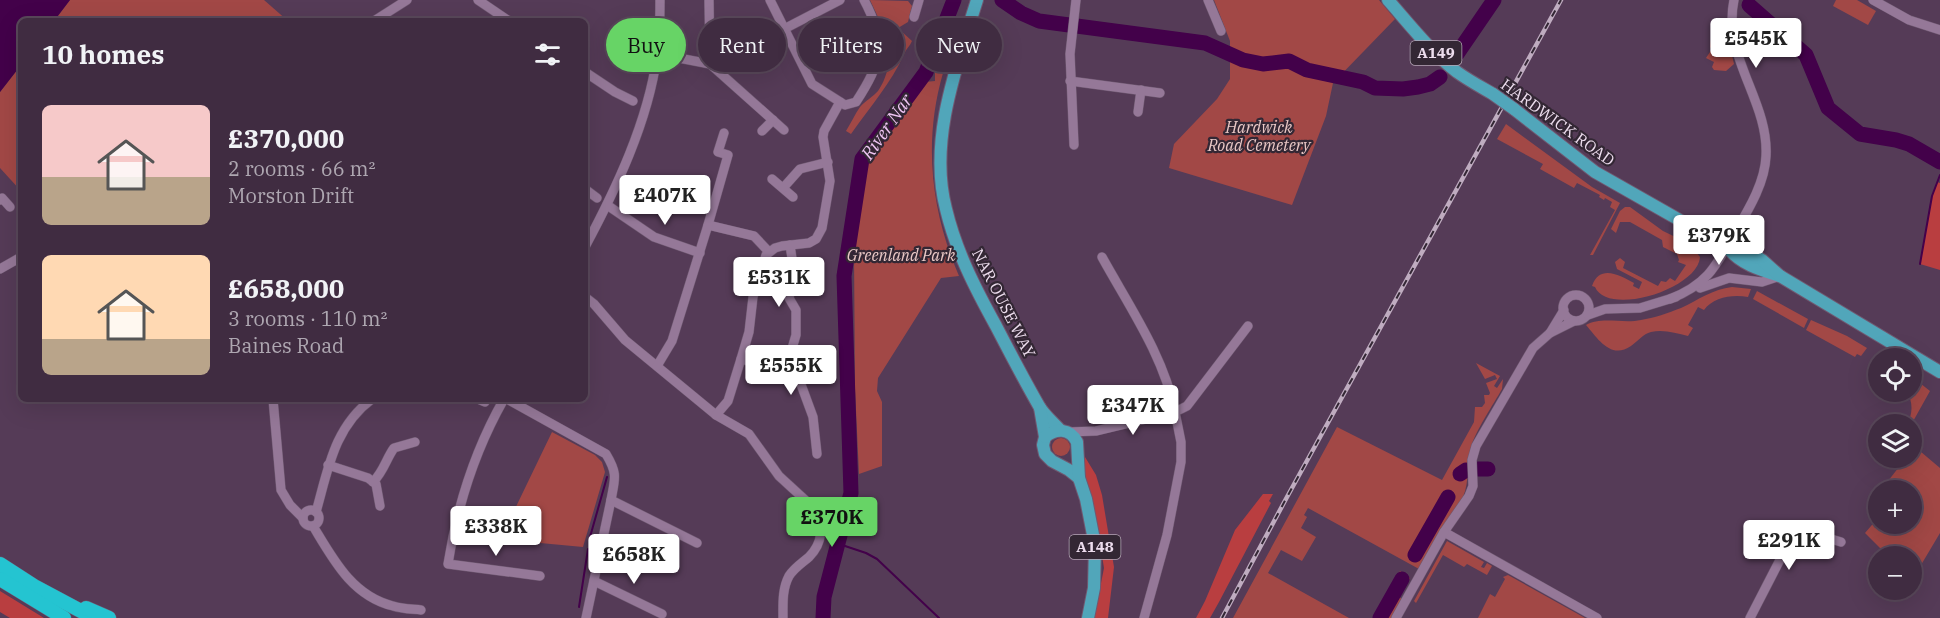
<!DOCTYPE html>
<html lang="en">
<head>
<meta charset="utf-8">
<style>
	:root { --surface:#402c41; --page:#473448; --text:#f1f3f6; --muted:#aea7b1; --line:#59485a; --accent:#67d466 }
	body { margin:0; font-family:"IBM Plex Serif",serif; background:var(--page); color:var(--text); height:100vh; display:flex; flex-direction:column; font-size:22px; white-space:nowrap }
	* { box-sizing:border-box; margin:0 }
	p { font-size:20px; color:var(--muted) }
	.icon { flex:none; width:33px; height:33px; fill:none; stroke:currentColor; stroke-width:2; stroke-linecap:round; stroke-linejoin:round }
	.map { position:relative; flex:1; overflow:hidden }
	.details { position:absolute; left:18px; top:18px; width:570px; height:384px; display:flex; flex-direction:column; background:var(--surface); border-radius:9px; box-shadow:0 6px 24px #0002,0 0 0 2px var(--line) }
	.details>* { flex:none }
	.hud { position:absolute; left:606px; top:18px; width:570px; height:54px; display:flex; gap:12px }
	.fabs { position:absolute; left:1868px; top:348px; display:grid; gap:12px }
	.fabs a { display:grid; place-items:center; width:54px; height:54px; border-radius:50%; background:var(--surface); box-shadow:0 6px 24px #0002,0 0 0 2px var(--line); font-size:30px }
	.price { position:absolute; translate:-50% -51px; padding:0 14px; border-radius:6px; background:#fff; color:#222; font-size:20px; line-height:39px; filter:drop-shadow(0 2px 3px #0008) }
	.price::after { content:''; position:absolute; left:50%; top:36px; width:18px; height:14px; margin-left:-9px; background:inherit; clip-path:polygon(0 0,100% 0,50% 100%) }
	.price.active { background:var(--accent); color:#111 }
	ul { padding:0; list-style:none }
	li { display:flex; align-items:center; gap:18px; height:150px; padding:0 24px }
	li span { display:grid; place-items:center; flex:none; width:168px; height:120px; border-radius:9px; color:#555 }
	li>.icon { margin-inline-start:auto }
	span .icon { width:72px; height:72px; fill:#fffc; stroke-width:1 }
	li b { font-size:26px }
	h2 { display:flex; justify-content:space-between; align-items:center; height:72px; padding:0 24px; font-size:26px }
	.pill { padding:0 21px; border-radius:27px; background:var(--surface); box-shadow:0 6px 24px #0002,0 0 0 2px var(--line); font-size:21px; line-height:54px }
	.pill.active { background:var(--accent); color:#111 }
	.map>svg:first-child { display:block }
	.green { fill:#a24846 }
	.forest { fill:#b93e40 }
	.water { fill:#43014a }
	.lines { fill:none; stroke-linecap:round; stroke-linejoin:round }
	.stream { stroke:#43014a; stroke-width:2 }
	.river { stroke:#43014a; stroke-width:15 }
	.minor-casing { stroke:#6f5971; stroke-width:10 }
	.major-casing { stroke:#6f5971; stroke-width:14 }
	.highway-casing { stroke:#6f5971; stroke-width:15 }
	.minor { stroke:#957898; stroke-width:9 }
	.major { stroke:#51a6ba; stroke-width:12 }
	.highway { stroke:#24c4d1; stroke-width:14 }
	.rail-casing { stroke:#bfacc0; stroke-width:4.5 }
	.rail { stroke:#332734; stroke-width:2; stroke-dasharray:7; stroke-linecap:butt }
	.major-bridge-casing { stroke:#6f5971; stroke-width:14; stroke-linecap:butt }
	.major-bridge { stroke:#51a6ba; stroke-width:12 }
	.labels { text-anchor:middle; stroke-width:4.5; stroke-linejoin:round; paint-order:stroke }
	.shield { fill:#332734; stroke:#b5a6b6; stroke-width:1.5 }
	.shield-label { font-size:15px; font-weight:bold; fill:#edddee }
	.street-label { font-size:16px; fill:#edddee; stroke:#332734 }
	.park-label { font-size:16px; font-style:italic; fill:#eac8c6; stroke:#332734 }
	.water-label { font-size:18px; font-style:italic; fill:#efc5f3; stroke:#332734 }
</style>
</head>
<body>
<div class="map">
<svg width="1940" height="618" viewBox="0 0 1940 618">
	<rect width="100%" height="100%" fill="#553b57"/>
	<g class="green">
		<path d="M70 0H264L288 21H54Z"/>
		<path d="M870 0 908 1 912 6 908 22 898 28 884 30Z"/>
		<path d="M1214 0H1379L1395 19 1333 83 1326 116 1292 205 1169 168 1174 144 1217 99 1230 79V41Z"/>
		<path d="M1836 0H1857L1876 11 1868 25 1833 6Z"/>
		<path d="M900 30 912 41C910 46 906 49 904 54 892 82 869 108 851 134L846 131C851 123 855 114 860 107 866 100 873 97 878 91 889 76 893 49 888 32Z"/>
		<path d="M1712 33H1722L1728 38 1734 64 1726 71 1714 70 1712 67 1714 62 1706 58 1712 49 1710 47Z"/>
		<path d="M21 65V191L0 168V92Z"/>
		<path d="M939 69 943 73C923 142 931 211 959 276L941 278 878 378 877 391 882 402V466L859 474 855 389 854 252 866 169 872 153 924 82 935 81V71Z"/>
		<path d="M1506 124 1592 187 1620 203 1593 255H1590L1615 210 1610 207 1612 202 1605 198 1604 200 1599 197 1600 195 1577 183 1574 188 1540 169 1543 164 1497 139Z"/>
		<path d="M1625 207H1630L1663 231 1690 244 1700 257C1698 289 1608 317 1595 287L1592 286C1600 264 1619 275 1634 283L1633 286 1639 289 1642 282 1617 269 1615 262 1620 258 1625 262 1623 268 1658 286 1661 281 1666 282 1670 278 1675 281 1686 265 1678 262 1679 260 1677 254 1663 247 1662 240 1630 222H1620L1616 233 1611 229 1620 211Z"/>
		<path d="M1732 287 1751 289 1748 297C1733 294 1713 297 1704 310L1698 307 1688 325 1693 328 1688 336C1676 333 1663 329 1651 332 1643 334 1638 341 1631 346 1611 360 1598 339 1586 325 1601 316 1623 324 1641 320 1654 318 1668 313 1681 308 1698 300 1713 289 1732 287Z"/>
		<path d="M1757 291 1808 319 1804 328 1753 299Z"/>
		<path d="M1811 320 1847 336 1867 348 1861 356 1857 354 1855 357 1806 330Z"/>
		<path d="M1476 363 1500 376 1494 386 1497 388 1503 379 1502 389C1493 405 1476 430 1471 447 1466 464 1470 481 1463 497L1419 569 1308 508 1304 515 1307 517 1301 528 1316 537 1302 561 1281 550 1268 573 1349 618H1233L1337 427 1442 480 1474 422 1475 407H1482L1485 403 1484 395H1489L1490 393 1486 383 1497 379 1495 375 1485 379Z"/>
		<path d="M1911 376 1930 391 1911 425 1907 424C1913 414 1913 402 1907 392H1911Z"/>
		<path d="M552 432 595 455 602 462 605 472 583 547 464 536 470 506 512 515Z"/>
		<circle cx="1061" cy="447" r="9"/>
		<path d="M1914 446 1940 468V533L1921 565 1911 562V556H1888L1865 533 1877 519 1878 515V524H1911V490H1881L1906 458H1911V451Z"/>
		<path d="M1447 541 1484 562 1481 567 1484 568 1487 563 1492 566 1487 575 1467 564 1464 567 1443 555 1416 603 1414 601Z"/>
		<path d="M1400 571 1410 578 1399 597 1402 599 1391 618H1374Z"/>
		<path d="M1508 575 1585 618H1478L1490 594 1495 597 1505 579 1503 577Z"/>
	</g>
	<g class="forest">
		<path d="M1937 182 1940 183V270L1920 264 1932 196Z"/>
		<path d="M1085 457 1096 475 1102 495 1114 567 1108 618H1094L1104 568 1097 526 1083 467Z"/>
		<path d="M1263 494H1273L1269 501 1271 503 1219 602 1210 618H1196L1205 601 1235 530Z"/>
		<path d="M0 591 44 618H10L0 612Z"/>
	</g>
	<path class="water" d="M0 0H70L54 21H21V65L0 92Z"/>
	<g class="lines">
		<g class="stream">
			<path d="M1920 264 1932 196 1940 175"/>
			<path d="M590 537 607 477"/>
			<path d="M839 544 866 553 877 559 939 618"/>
			<path d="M579 607 588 549"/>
		</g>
		<g class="river">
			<path d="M1002 0 1021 13 1039 21 1205 43 1243 60 1263 64 1289 61 1307 70 1363 82 1375 88 1403 89 1418 87 1430 84 1440 77"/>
			<path d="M1749 5 1806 55 1828 108 1860 134 1896 140 1909 144 1940 162"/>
			<path d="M1457 54 1494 0"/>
			<path d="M1478 469H1488"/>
			<path d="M1460 474 1466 470"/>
			<path d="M1415 555 1448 497"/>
			<path d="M823 618 824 597 851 493 844 276 862 159 926 72 954 0"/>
			<path d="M1380 618 1402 579"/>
		</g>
		<g class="minor-casing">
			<g id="minor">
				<path d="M478 0 509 21"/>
				<path d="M709 0 710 64"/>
				<path d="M770 0 812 84 845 105 856 102C882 62 887 43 864 0"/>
				<path d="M1208 0 1221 31"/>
				<path d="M1873 0 1909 20 1940 30"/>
				<path d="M914 17 919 0"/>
				<path d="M374 21 407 0"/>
				<path d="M784 29 840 0"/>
				<path d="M658 54 710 64 784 130"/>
				<path d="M585 72 615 92 633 101"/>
				<path d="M1070 81 1160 93"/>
				<path d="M1138 112 1141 90"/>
				<path d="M762 131 773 120"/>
				<path d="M1074 145 1070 54 1076 0"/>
				<path d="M772 179 793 197"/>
				<path d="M783 188 800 169 828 162"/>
				<path d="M585 189 597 198"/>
				<path d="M0 200 2 198 10 207"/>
				<path d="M607 205 654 237 700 253"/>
				<path d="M708 225 754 236 769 252"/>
				<path d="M585 247C616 189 648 122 657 56 660 37 660 19 660 0"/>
				<path d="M0 269 21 257"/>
				<path d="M1700 288 1729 278 1762 282 1780 276"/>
				<circle cx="1576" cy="308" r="13"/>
				<path d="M585 297 594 304 625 340 716 415 749 434 779 476 815 509C824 525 823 543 809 557 802 563 794 568 789 576 782 589 783 604 783 618"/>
				<path d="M1670 299C1706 285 1715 268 1733 236 1747 212 1765 184 1766 156 1769 101 1722 57 1734 0"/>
				<path d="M1588 315 1605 309 1640 308 1676 297"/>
				<path d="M1574 321 1550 333 1533 348 1476 446 1472 460 1473 486 1469 496 1444 532 1597 618"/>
				<path d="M1550 333 1564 310"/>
				<path d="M741 359 794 374 799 379 813 417 817 454"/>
				<path d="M657 366 672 341 708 225 728 155 718 152 724 133"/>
				<path d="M785 372 796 335V310L789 298 794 272 790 245"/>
				<path d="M273 399 281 490 290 505 303 518"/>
				<path d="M478 399 485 402"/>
				<path d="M504 399C475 450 457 507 448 564L540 576"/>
				<path d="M507 399 606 454C618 474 615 478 611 500L586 618"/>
				<path d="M716 415 728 401 741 359 749 332 753 297 766 255 775 248 782 246 809 243 816 239 822 228 830 181 823 137 824 131 840 102"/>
				<path d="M1069 432 1096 431 1175 412C1164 356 1129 306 1102 257"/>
				<path d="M328 465 368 478 376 484 380 506"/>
				<path d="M373 482C384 471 386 459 394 448L415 442"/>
				<path d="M611 500 697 543"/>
				<circle cx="311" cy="518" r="8"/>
				<path d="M316 512C328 470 334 427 372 399"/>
				<path d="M313 526C333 559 352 596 393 606 402 609 412 609 421 610"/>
				<path d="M594 581 662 614"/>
				<path d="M1144 618 1167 535 1181 462V442L1175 412 1187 406 1248 326"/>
				<path d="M1396 618 1444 532"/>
				<path d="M1750 618 1785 550C1800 530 1822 536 1841 542"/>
			</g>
		</g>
		<g class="major-casing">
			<g id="major">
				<path d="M977 0C957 65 928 141 946 209 956 251 975 288 996 326 1010 353 1024 380 1039 406 1044 415 1053 422 1060 430"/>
				<path d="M1388 0C1410 25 1430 51 1457 72 1468 80 1481 87 1493 94"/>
				<path d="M1514 109 1595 172 1727 247C1740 264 1760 270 1780 276"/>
				<path d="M1727 247 1740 246 1762 260 1780 276 1940 372"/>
				<path d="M1040 408 1045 437 1043 445 1045 454 1052 461 1069 470 1079 478"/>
				<path d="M1045 437C1056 428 1070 428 1077 442L1079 478 1086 499 1095 545 1094 588 1088 618"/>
			</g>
		</g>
		<g class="highway-casing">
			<g id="highway">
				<path d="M0 564 34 586 94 618"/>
				<path d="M0 579 64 618"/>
				<path d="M86 608 109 618"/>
			</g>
		</g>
		<use href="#minor" class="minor"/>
		<use href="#major" class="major"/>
		<use href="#highway" class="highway"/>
		<g class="rail-casing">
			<path id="rail" d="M1222 618 1287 497 1561 0"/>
		</g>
		<use href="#rail" class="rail"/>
		<g class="major-bridge-casing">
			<path id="major-bridge" d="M1493 94 1514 109"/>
		</g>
		<use href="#major-bridge" class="major-bridge"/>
	</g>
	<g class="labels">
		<g class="shield">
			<rect x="1410.5" y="41" width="51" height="24" rx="4.5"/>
			<rect x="1069.5" y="535" width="51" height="24" rx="4.5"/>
		</g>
		<g class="shield-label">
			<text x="1436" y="58">A149</text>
			<text x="1095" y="552">A148</text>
		</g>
		<g class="street-label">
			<text transform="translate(1558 122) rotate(36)" y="6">HARDWICK ROAD</text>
			<text transform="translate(1004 303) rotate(63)" y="6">NAR OUSE WAY</text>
		</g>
		<g class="park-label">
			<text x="1259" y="133">Hardwick<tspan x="1259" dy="18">Road Cemetery</tspan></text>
			<text x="901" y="261">Greenland Park</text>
		</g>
		<g class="water-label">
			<text transform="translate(887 127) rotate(-55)" y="6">River Nar</text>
		</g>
	</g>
</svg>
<div class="fabs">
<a><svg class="icon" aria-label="locate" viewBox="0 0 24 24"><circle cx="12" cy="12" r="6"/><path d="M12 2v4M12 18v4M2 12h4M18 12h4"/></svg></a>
<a><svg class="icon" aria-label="layers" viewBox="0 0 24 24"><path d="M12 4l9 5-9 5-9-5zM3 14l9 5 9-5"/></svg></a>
<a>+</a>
<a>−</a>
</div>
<b class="price" style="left:1756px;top:69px">£545K</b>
<b class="price" style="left:665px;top:226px">£407K</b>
<b class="price" style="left:1719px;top:266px">£379K</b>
<b class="price" style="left:779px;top:308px">£531K</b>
<b class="price" style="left:791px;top:396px">£555K</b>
<b class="price" style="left:1133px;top:436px">£347K</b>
<b class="price active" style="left:832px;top:548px">£370K</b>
<b class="price" style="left:496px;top:557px">£338K</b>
<b class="price" style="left:1789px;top:571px">£291K</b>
<b class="price" style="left:634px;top:585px">£658K</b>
<div class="hud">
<a class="pill active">Buy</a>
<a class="pill">Rent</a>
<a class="pill">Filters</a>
<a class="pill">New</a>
</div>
<section class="details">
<h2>10 homes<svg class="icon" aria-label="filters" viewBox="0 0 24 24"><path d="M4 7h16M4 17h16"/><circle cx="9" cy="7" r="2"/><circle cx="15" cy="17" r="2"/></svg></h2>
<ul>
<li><span style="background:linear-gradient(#f6c9c9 60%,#b9a48a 0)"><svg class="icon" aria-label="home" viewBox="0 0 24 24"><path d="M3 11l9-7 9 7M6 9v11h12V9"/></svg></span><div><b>£370,000</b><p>2 rooms · 66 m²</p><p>Morston Drift</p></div></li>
<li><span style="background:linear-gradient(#ffd9b3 70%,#b9a48a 0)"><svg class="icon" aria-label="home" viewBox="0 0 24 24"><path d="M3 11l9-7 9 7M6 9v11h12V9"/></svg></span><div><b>£658,000</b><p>3 rooms · 110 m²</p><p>Baines Road</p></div></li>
</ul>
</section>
</div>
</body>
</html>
